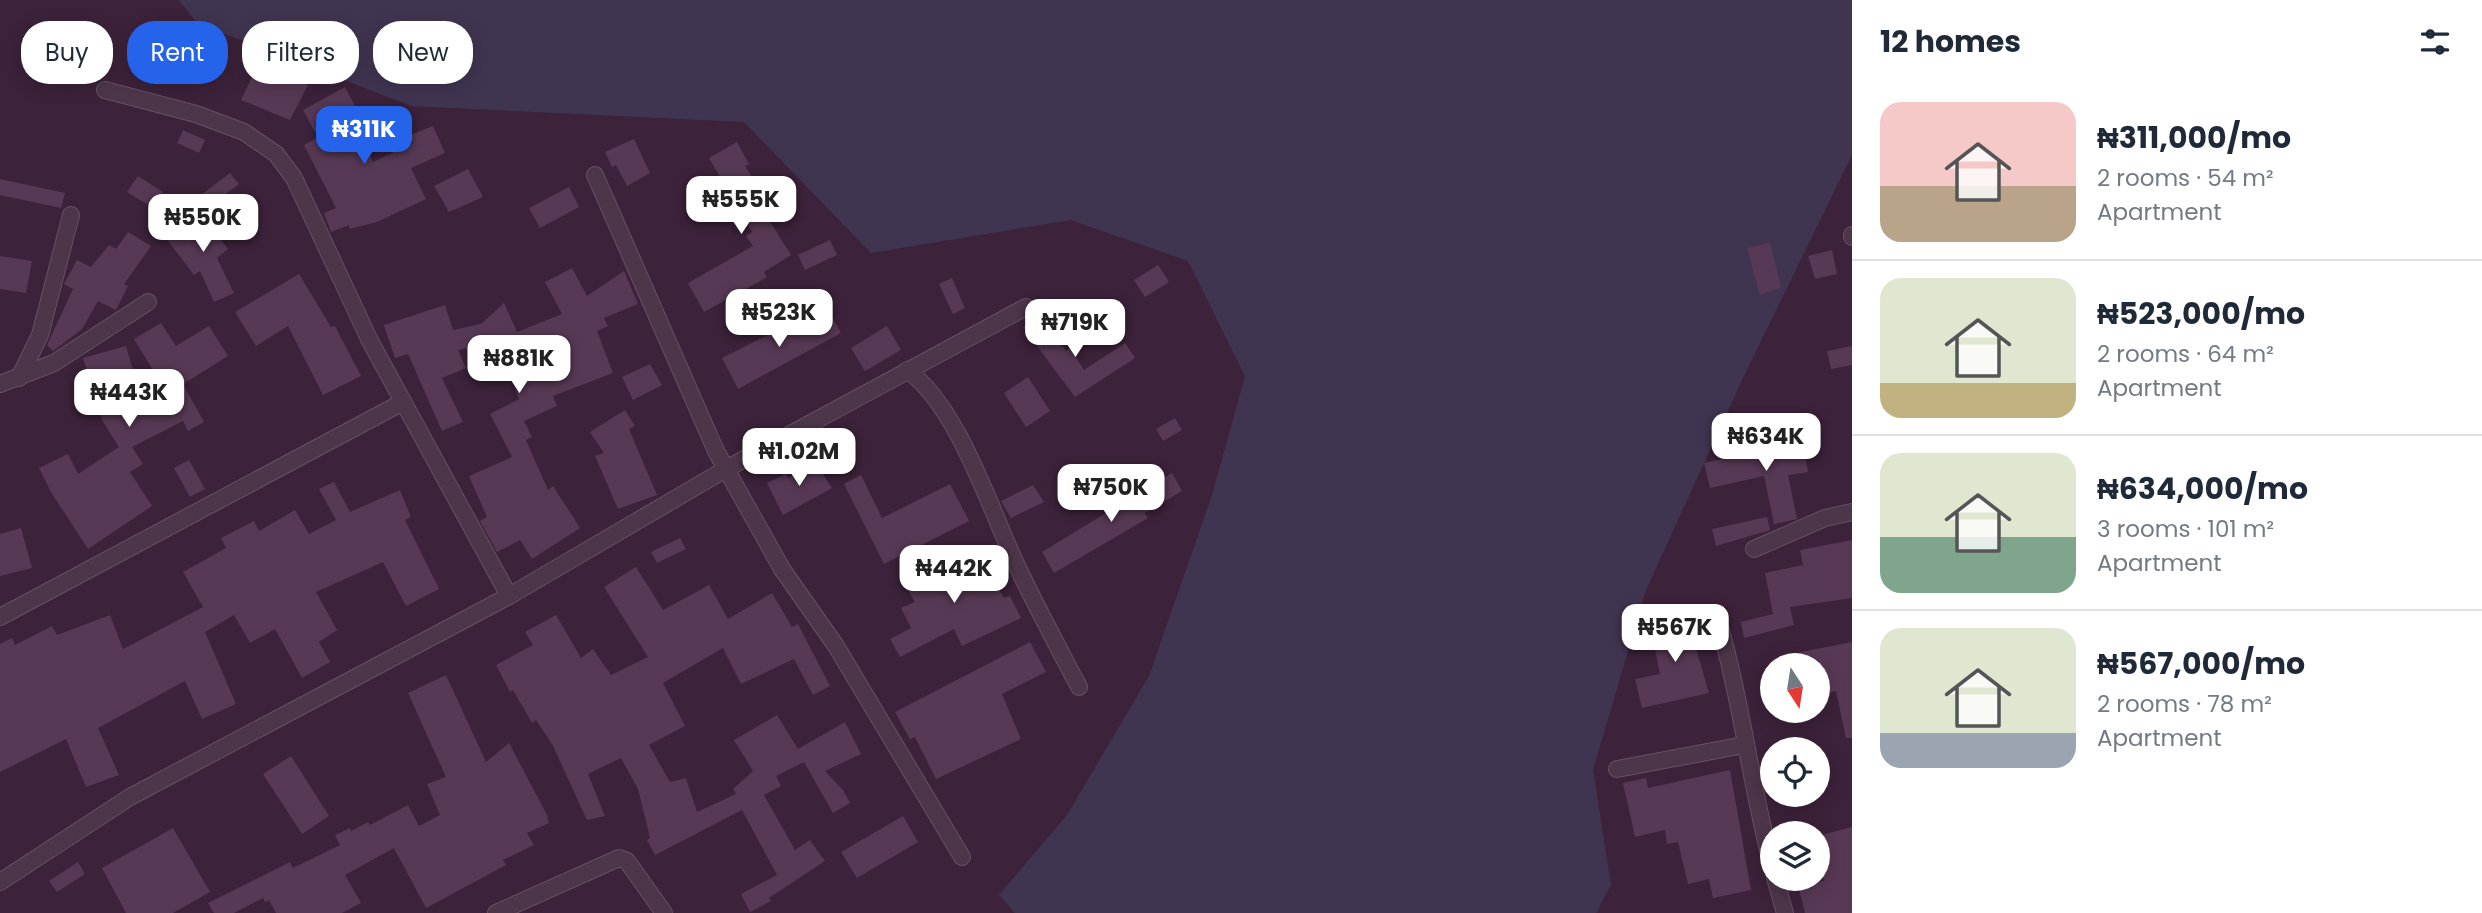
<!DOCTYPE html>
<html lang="en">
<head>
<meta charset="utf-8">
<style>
	:root { --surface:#fff; --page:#f2f2f3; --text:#1f2937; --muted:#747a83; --line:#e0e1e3; --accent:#2563eb }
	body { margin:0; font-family:Poppins,sans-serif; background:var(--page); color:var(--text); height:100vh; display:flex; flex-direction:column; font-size:26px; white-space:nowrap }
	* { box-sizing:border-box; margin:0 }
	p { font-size:23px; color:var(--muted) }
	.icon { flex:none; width:38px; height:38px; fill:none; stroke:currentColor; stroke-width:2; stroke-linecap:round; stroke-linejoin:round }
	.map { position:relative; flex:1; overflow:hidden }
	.panel { display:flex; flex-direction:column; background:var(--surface); width:630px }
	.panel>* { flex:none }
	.banner { position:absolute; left:21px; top:21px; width:665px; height:63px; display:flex; gap:14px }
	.needle { width:46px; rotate:168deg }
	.buttons { position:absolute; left:1760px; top:653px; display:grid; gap:14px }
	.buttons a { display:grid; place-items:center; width:70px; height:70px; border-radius:50%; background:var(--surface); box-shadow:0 4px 18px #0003; font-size:35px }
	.price { position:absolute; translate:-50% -60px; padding:0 16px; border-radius:14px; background:#fff; color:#222; font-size:23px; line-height:46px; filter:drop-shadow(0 2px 4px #0008) }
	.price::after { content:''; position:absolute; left:50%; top:42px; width:21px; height:16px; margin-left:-10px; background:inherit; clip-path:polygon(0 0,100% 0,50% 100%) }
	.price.on { background:var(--accent); color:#fff }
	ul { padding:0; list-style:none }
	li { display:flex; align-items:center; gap:21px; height:175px; padding:0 28px }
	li+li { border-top:2px solid var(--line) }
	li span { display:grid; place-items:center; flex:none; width:196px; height:140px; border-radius:21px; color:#555 }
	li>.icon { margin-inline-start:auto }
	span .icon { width:84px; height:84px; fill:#fffc; stroke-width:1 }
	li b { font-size:30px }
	h2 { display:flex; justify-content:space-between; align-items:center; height:84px; padding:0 28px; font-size:30px }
	.pill { padding:0 24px; border-radius:28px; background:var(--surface); box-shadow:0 4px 18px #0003; font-size:24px; line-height:63px }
	.pill.on { background:var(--accent); color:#fff }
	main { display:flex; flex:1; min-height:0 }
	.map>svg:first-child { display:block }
	.green { fill:#403551 }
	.building { fill:#583955 }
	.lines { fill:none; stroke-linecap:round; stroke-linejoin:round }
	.minor-casing { stroke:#675165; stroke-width:18 }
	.minor { stroke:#4d364a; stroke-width:16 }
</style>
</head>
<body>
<main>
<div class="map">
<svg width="1852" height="913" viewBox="0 0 1852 913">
	<rect width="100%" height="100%" fill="#3c223a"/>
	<path class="green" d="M179 0H1852V155L1742 380 1646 590 1593 770 1611 885 1596 913H1015L999 895 1067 815 1149 676 1212 495 1245 376 1188 261 1071 220 871 253 744 122 411 106 197 23Z"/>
	<g class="building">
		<path d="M256 69 283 83 287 74 308 85 290 120 241 100Z"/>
		<path d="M345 87 357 110 349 114 373 162 413 143 410 135 433 126 445 153 411 168 426 199 377 222 349 229V225L331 232 324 213 336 208 304 145 322 135 315 132 303 110Z"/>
		<path d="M183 130 205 140 199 153 177 143Z"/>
		<path d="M634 139 650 173 627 186 616 165 612 167 605 152Z"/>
		<path d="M737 142 749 164 745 166 766 199 759 204 791 255 764 272 767 277 704 312 688 283 753 246 746 236 752 232 709 158Z"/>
		<path d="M468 169 483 197 449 212 434 186Z"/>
		<path d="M230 173 239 184 206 209 197 198Z"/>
		<path d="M138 176 163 192 153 208 127 192Z"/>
		<path d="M0 179 65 193 61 208 0 195Z"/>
		<path d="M569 187 579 207 540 228 529 208Z"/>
		<path d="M200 212 228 249 217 258 234 293 214 302 200 271 194 275 166 238Z"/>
		<path d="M128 232 151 246 124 284 128 286 116 310 98 301 82 329 53 351 47 345 73 289 64 284 77 260 91 267 109 245 116 249Z"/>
		<path d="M830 240 837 255 805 270 798 255Z"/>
		<path d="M1770 243 1781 287 1760 295 1747 248Z"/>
		<path d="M1832 250 1837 274 1815 279 1808 256Z"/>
		<path d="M0 256 32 261 26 293 0 289Z"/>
		<path d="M1158 265 1169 282 1145 297 1134 280Z"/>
		<path d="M572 268 587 296 624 271 638 304 604 318 608 326 597 331 613 373 553 396 557 406 524 421 532 437 526 440 548 490 553 486 580 528 532 559 520 540 497 552 480 521 487 517 469 476 512 457 490 414 519 399 498 342 458 350 466 368 442 378 463 422 442 431 408 354 395 358 384 325 445 305 453 330 481 324 504 303 517 332 562 314 545 282Z"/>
		<path d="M299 274 331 327 335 326 361 376 323 395 288 326 256 346 235 312Z"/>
		<path d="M952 278 965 308 953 314 939 284Z"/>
		<path d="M828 310 841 333 738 389 722 358 783 327 787 333Z"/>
		<path d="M1042 315 1066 351 1070 348 1084 370 1125 343 1135 358 1075 397 1023 327Z"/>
		<path d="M161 323 176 346 209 326 228 356 183 384 204 422 188 431 183 421 132 447 143 464 130 472 152 506 88 549 51 492 39 468 68 454 78 474 119 447 102 420 83 358 126 346 146 414 172 401 134 339Z"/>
		<path d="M887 326 901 350 865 371 851 348Z"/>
		<path d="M1852 346V365L1831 369 1827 351Z"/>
		<path d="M650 364 662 385 633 400 622 377Z"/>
		<path d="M1028 377 1050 411 1026 427 1004 393Z"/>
		<path d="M625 410 635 426 629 429 657 495 618 509 595 456 604 453 590 432Z"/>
		<path d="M1175 418 1182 430 1163 441 1156 429Z"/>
		<path d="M1801 431 1808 472 1788 475 1797 519 1774 524 1764 476 1710 488 1704 463 1781 446 1779 435Z"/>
		<path d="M189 460 205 489 190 497 174 468Z"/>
		<path d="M815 462 832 488 783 515 767 483 786 474 788 478Z"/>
		<path d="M1172 473 1182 491 1145 513 1148 518 1054 573 1042 552Z"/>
		<path d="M861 475 882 518 950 484 969 521 884 564 844 484Z"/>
		<path d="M334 482 350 512 400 490 411 517 405 520 439 589 406 606 383 562 316 592 337 630 319 642 330 662 302 678 275 629 250 643 234 615 205 632 236 704 202 719 185 681 98 728 119 775 86 787 66 739 0 772V644L12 638 15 645 52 626 57 635 110 615 123 649 203 607 183 572 226 548 221 538 254 521 259 531 295 510 309 534 336 520 319 489Z"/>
		<path d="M1033 485 1044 502 1011 518 1001 501Z"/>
		<path d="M1767 517 1770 530 1716 546 1712 529Z"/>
		<path d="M21 528 32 568 0 576V534Z"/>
		<path d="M680 538 686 549 657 563 651 552Z"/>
		<path d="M1852 540V598L1790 607 1794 625 1744 638 1741 622 1773 614 1765 573 1803 565 1800 550Z"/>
		<path d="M971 552 983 572 988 569 1004 598 1010 596 1021 618 962 646 954 629 900 657 890 639 911 628 901 608 915 602 904 583Z"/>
		<path d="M636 567 663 610 709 585 728 619 772 593 792 627 798 624 830 686 813 695 794 659 741 684 723 648 663 683 685 726 649 745 670 782 686 778 697 812 736 794 733 789 753 771 734 740 777 715 798 749 845 722 861 754 825 771 843 790 850 803 833 813 804 762 776 776 781 786 764 795 795 850 810 840 825 861 769 898 771 901 750 912 741 894 777 875 742 810 655 855 647 840 650 838 638 789 621 758 588 774 605 816 587 820 552 744 536 720 532 723 513 690 510 692 496 665 533 645 525 632 556 615 581 658 593 649 611 675 648 657 604 587Z"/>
		<path d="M1694 611 1700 632 1692 635 1709 693 1642 708 1635 679 1660 674 1655 649 1662 648 1655 621Z"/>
		<path d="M1030 642 1046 672 1002 694 1021 739 936 779 915 737 910 739 895 712Z"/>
		<path d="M1852 642V738H1846L1836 691 1818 695V665H1798L1796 653Z"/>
		<path d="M446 675 486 762 509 743 547 815 549 823 527 833 534 845 503 860 506 865 426 908 394 848 345 875 361 903 342 913H276L269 900 265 902 263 898 234 913H214L208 903 290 862 293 868 340 845 335 835 350 828 351 831 368 822 370 825 408 805 419 826 440 815 427 784 446 777 408 693Z"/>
		<path d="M291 756 329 816 302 834 263 774Z"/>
		<path d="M1730 770 1751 890 1713 898 1709 879 1688 884 1678 842 1667 844 1665 830 1635 837 1623 783 1646 778 1648 788Z"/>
		<path d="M903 816 918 842 857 878 841 852Z"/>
		<path d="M1852 827V913H1805L1798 885 1824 881 1818 859V836Z"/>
		<path d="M173 828 210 892 173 913H126L102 868Z"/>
		<path d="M78 862 85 874 57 892 49 881Z"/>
	</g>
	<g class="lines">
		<g class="minor-casing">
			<g id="minor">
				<path d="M105 90 196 114 244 132 276 154 294 178 370 341 509 596"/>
				<path d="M595 175 716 451 782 569 836 646 962 857"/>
				<path d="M1852 235V237"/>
				<path d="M907 370C959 407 990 510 1018 568 1037 608 1058 647 1079 687"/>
				<path d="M19 378 40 335 71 215"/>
				<path d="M0 384 54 363 148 302"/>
				<path d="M1754 549 1825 518 1852 512"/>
				<path d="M0 617 403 402"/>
				<path d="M1720 627C1743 707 1751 789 1773 869"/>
				<path d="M1617 769 1744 745"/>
				<path d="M1775 878 1785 913"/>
				<path d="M0 882 130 797 509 596 726 469 1026 307"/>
				<path d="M496 913 619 858 627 861 664 913"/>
			</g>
		</g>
		<use href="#minor" class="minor"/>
	</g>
</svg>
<div class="buttons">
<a><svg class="needle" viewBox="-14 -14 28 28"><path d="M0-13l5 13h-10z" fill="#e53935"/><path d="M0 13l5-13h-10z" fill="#747a83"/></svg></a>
<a><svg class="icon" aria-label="locate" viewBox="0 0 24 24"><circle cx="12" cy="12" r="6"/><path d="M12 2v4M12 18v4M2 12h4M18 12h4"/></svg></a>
<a><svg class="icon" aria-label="layers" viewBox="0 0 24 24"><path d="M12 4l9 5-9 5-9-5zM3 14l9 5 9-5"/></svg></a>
</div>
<b class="price on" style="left:364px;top:166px">₦311K</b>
<b class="price" style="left:741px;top:236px">₦555K</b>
<b class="price" style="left:203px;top:254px">₦550K</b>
<b class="price" style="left:779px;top:349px">₦523K</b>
<b class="price" style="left:1075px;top:359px">₦719K</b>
<b class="price" style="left:519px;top:395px">₦881K</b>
<b class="price" style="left:129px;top:429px">₦443K</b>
<b class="price" style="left:1766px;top:473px">₦634K</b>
<b class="price" style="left:799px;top:488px">₦1.02M</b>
<b class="price" style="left:1111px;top:524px">₦750K</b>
<b class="price" style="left:954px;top:605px">₦442K</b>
<b class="price" style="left:1675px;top:664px">₦567K</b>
<div class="banner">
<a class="pill">Buy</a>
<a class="pill on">Rent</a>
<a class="pill">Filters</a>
<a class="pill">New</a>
</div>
</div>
<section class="panel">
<h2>12 homes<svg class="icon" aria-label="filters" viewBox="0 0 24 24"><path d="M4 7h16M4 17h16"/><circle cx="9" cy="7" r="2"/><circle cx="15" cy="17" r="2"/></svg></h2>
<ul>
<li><span style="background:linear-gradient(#f6c9c9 60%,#b9a48a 0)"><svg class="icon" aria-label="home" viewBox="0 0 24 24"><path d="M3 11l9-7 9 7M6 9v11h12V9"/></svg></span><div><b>₦311,000/mo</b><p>2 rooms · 54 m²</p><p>Apartment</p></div></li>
<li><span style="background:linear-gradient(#dfe7d0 75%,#c2b280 0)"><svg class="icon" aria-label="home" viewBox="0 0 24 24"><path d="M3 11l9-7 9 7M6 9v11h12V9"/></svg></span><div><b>₦523,000/mo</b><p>2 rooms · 64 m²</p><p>Apartment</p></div></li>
<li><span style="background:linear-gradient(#dfe7d0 60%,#7fa58c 0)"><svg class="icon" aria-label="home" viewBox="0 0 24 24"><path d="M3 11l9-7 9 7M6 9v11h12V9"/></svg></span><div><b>₦634,000/mo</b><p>3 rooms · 101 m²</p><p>Apartment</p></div></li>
<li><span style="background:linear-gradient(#dfe7d0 75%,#9aa5b1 0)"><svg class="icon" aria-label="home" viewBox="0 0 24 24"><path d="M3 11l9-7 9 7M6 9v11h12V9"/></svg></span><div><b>₦567,000/mo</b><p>2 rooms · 78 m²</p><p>Apartment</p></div></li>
</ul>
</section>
</main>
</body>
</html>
